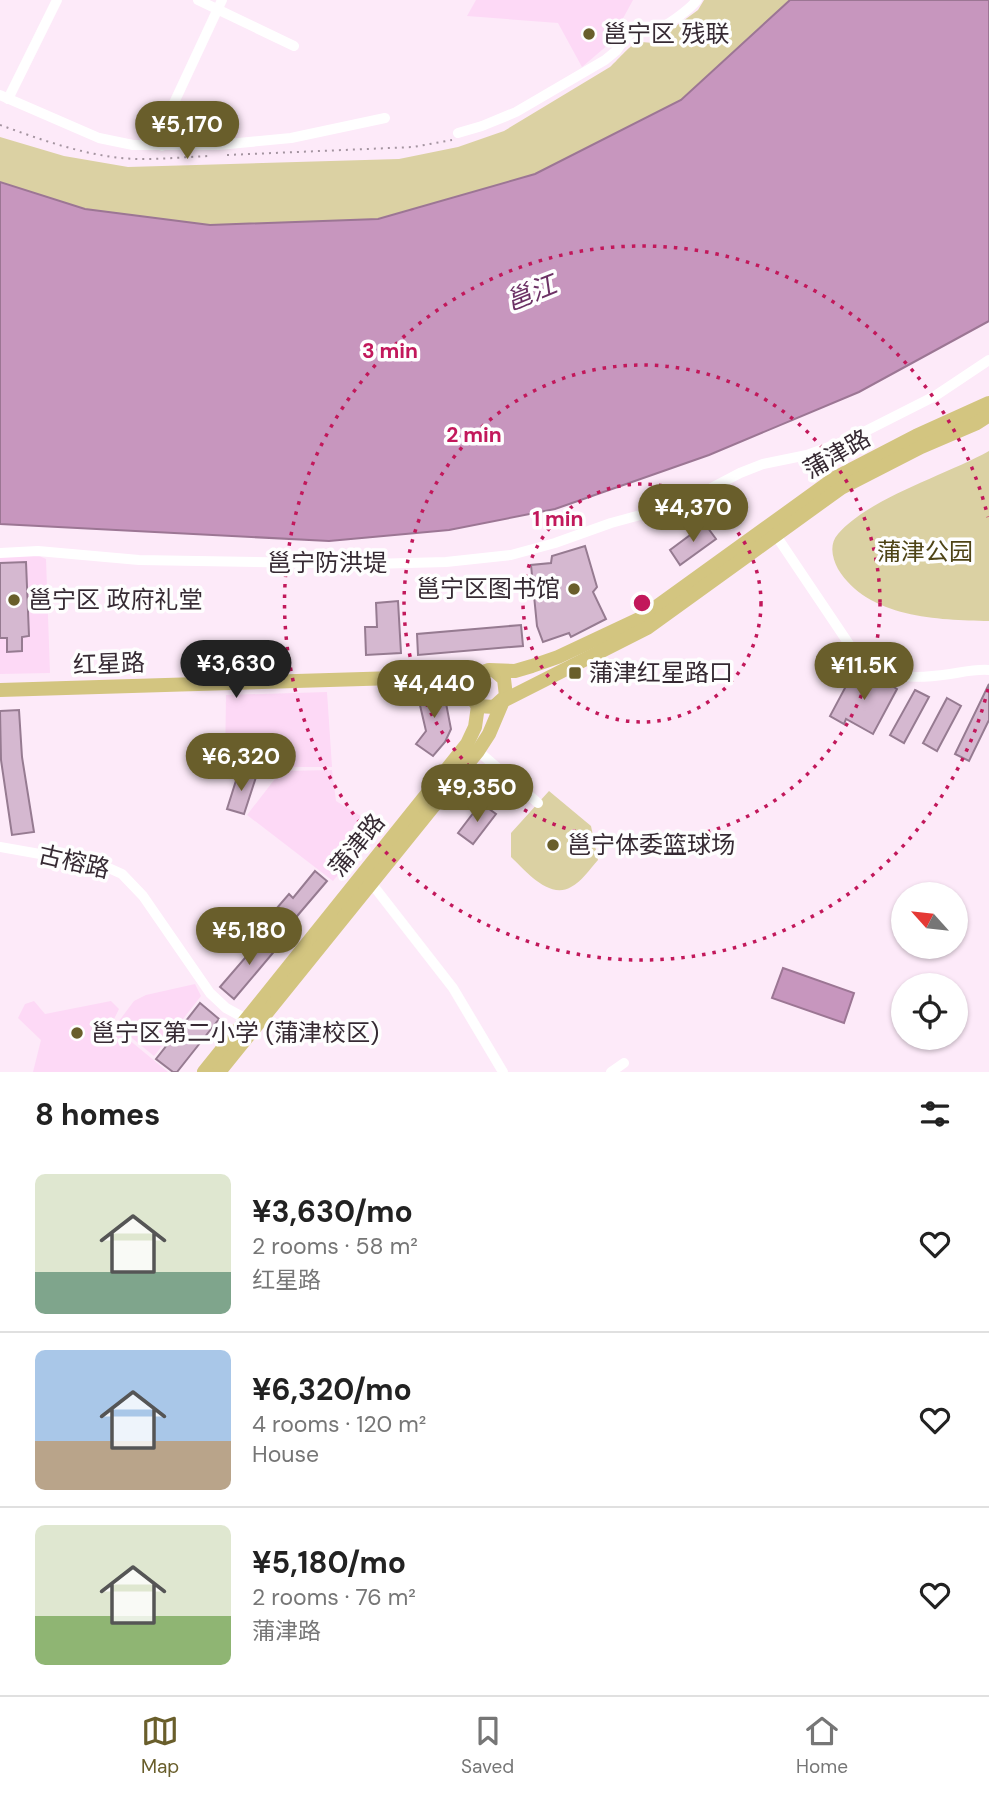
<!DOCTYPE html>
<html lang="en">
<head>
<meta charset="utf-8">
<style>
	:root { --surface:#fff; --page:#f2f2f2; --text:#222; --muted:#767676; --line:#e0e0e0; --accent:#695e2b }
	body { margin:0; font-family:"DM Sans","Noto Sans SC",sans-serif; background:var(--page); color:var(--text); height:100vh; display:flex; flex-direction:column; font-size:26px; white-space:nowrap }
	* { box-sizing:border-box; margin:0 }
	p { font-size:23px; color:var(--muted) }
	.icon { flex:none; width:38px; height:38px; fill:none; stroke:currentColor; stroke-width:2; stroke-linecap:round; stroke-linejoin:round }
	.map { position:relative; height:1072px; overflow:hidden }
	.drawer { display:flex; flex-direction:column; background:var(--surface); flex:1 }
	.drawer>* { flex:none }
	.needle { width:46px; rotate:297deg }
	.controls { position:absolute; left:891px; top:882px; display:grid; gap:14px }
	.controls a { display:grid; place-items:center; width:77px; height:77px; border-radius:50%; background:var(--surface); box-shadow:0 2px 5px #0004; font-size:35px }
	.price { position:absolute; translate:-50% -60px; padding:0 16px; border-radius:24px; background:var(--accent); color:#fff; font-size:23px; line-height:46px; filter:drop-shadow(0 2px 4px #0008) }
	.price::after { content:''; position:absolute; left:50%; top:42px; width:21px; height:16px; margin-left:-10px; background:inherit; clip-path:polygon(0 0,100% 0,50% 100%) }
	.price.on { background:#222; color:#fff }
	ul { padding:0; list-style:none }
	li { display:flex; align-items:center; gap:21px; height:175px; padding:0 35px }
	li+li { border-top:2px solid var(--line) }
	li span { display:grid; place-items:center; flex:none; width:196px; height:140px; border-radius:10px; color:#555 }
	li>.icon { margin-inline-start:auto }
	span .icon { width:84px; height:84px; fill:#fffc; stroke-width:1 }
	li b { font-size:30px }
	h2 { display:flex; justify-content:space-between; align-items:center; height:84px; padding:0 35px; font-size:30px }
	.tab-bar { display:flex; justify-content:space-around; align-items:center; height:98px; border-top:2px solid var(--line); background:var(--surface); font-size:19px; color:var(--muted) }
	.tab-bar a { display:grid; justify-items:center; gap:4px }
	.tab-bar .on { color:var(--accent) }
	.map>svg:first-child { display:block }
	.built { fill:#fdd9f6 }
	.green { fill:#dbd1a3 }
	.water { fill:#c796be; stroke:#9c7694; stroke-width:2 }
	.building { fill:#d5b8d0; stroke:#967b91; stroke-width:2 }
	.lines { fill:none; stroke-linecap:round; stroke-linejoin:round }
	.path { stroke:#a494a0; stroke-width:2; stroke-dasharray:2 5; stroke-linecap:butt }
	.minor { stroke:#fff; stroke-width:10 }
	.major { stroke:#d3c580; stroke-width:14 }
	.ring { fill:none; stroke:#c2185b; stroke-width:3.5; stroke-dasharray:3.5 7 }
	.poi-dot { fill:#695e2b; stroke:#fefefe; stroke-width:2.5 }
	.labels { text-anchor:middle; stroke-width:7; stroke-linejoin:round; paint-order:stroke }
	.poi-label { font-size:24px; fill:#362a33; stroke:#fefefe; text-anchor:start }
	.street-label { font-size:24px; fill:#362a33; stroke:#fefefe }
	.park-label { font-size:24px; fill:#4e4416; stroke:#fefefe }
	.water-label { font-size:26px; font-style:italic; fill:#6c3165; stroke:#fefefe }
	.centre { fill:#c2185b; stroke:#fefefe; stroke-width:3.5 }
	.ring-label { font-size:21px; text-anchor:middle; font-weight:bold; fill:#c2185b; stroke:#fefefe; stroke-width:7; stroke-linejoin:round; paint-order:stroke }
</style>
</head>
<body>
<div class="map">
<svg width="989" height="1072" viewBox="0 0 989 1072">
	<rect width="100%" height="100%" fill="#fdeaf9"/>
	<g class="built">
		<path d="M476 0H633L609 44 582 67 558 23 467 16Z"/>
		<path d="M37 555 46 559 50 673 0 674V556Z"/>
		<path d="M327 692 332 767H225L226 695Z"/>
		<path d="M332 770 336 801 377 826 333 881 247 815 281 771Z"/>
		<path d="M195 984 201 996 154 1056 116 1025 134 1001 146 995Z"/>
		<path d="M34 1001 45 1014 111 1001 119 1009 111 1025 168 1072H33L41 1040 18 1018 25 1004Z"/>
	</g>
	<g class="green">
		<path d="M704 0H790L681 100 535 174 377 219 210 225 85 209 0 182V137L64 156 128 167 399 159 458 147 504 131 610 67C616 62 630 45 636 43 641 41 648 43 653 43L698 10Z"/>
		<path d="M989 451V621C938 620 868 618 838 569 832 558 829 544 838 534 869 498 946 475 989 451Z"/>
		<path d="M549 791 591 826 598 860C590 869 581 882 571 887 549 900 525 870 511 857V833Z"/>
	</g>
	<g class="water">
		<path d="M790 0H989V321L859 392 709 455 555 509 449 530 329 541 0 524V182L85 209 210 225 378 219 535 174 681 100Z"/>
		<path d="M783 968 854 993 844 1023 772 998Z"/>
	</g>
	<g class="building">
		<path d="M705 524 716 539 680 565 670 550Z"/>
		<path d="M585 546 597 587 593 592 606 619 571 637 569 633 543 642 537 626 531 565 551 563 552 556Z"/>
		<path d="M26 562 29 636 22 637V651L7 652V638H0V563Z"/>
		<path d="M398 601 401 653 366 655 365 627H377L376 603Z"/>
		<path d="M521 625 523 646 418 655 417 634Z"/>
		<path d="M854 671 881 685 884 681 897 689 873 734 846 719 844 724 830 716Z"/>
		<path d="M989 684V720L969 761 955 754Z"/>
		<path d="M416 688 436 689 445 698 451 729 445 742 433 756 416 744 426 731Z"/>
		<path d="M915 690 929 697 904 743 890 735Z"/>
		<path d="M947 698 961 706 937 751 923 743Z"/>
		<path d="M19 710 22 757 34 832 12 835 1 760 0 711Z"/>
		<path d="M239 771 256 777 244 814 227 809Z"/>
		<path d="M481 803 496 814 473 844 458 833Z"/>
		<path d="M315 871 327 881 292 922 276 909 289 894 293 898Z"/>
		<path d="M264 936 278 947 234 999 220 987Z"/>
		<path d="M200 1003 219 1019 177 1072H173L156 1059Z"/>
	</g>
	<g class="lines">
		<g class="path">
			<path d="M0 125C45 141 94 159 142 159 164 159 186 157 208 156"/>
			<path d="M227 155 413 147 452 140"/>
		</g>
		<g class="minor">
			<path d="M198 0 294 46"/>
			<path d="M0 95 99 138 133 145H218L291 138 385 118"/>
			<path d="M8 99 57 0"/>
			<path d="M458 133 482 126 516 112 605 60 616 51 626 37 636 28C642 29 648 32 653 31 665 28 690 9 697 0"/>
			<path d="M162 146 173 105 222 0"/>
			<path d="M775 534 855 653C887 679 910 680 950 674 963 672 976 669 989 670"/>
			<path d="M0 553 38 551 139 560 370 564 446 562 511 555 555 543 611 523 681 504 740 473 763 464 807 455 848 440 935 396 989 360"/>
			<path d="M478 751 538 803"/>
			<path d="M0 847 102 865 122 874 143 896 210 993 226 1008 246 1019"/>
			<path d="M372 884 453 988 503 1072"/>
			<path d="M611 1072 624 1063"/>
		</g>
		<g class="major">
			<path d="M496 672 504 679 506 696 494 707 478 706 470 696 468 690 472 678 477 674 489 670 515 671 532 666 558 657 641 618 835 478 916 436 989 403"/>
			<path d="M0 690 430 677 472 678"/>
			<path d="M204 1072 467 744 475 727 478 706"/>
			<path d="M219 1072 478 751 489 734 503 701 647 628 841 488 921 447 977 423 989 415"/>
		</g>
	</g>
	<g class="ring">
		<circle cx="642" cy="603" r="119"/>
		<circle cx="642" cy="603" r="238"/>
		<path d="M988 689A357 357 0 1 1 988 517"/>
	</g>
	<g class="poi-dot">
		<circle cx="589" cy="34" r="7"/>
		<circle cx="574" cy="589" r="7"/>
		<circle cx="14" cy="600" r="7"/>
		<rect x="568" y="666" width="14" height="14" rx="3.5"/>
		<circle cx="553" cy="845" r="7"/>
		<circle cx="77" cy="1033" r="7"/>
	</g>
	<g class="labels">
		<g class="poi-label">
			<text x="603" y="42">邕宁区 残联</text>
			<text x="560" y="597" text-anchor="end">邕宁区图书馆</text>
			<text x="28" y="608">邕宁区 政府礼堂</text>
			<text x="589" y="681">蒲津红星路口</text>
			<text x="567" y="853">邕宁体委篮球场</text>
			<text x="91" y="1041">邕宁区第二小学 (蒲津校区)</text>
		</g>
		<g class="street-label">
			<text transform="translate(837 454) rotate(-30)" y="8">蒲津路</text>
			<text x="327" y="571">邕宁防洪堤</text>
			<text transform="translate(109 664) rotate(-2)" y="8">红星路</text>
			<text transform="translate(357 845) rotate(-51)" y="8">蒲津路</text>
			<text transform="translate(74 862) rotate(13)" y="8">古榕路</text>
		</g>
		<g class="park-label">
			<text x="925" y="560">蒲津公园</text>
		</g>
		<g class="water-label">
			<text transform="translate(531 293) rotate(-22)" y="9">邕江</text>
		</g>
	</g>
	<circle cx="642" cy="603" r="10" class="centre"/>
	<g class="ring-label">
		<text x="390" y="358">3 min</text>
		<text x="474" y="442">2 min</text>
		<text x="558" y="526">1 min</text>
	</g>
</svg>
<div class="controls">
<a><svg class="needle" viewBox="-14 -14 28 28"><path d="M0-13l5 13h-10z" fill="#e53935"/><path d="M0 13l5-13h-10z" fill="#767676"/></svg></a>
<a><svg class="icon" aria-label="locate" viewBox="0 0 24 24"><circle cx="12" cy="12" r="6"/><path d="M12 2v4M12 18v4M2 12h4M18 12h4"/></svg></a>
</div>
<b class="price" style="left:187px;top:161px">¥5,170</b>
<b class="price" style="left:693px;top:544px">¥4,370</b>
<b class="price on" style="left:236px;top:700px">¥3,630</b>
<b class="price" style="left:864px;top:702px">¥11.5K</b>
<b class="price" style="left:434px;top:720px">¥4,440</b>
<b class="price" style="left:241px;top:793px">¥6,320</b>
<b class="price" style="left:477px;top:824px">¥9,350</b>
<b class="price" style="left:249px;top:967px">¥5,180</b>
</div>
<section class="drawer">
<h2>8 homes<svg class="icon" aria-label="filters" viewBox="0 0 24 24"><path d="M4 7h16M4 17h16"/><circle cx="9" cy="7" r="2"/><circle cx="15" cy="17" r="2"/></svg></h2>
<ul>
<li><span style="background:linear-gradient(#dfe7d0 70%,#7fa58c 0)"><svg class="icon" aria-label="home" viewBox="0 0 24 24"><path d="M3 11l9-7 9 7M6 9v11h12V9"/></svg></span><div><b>¥3,630/mo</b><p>2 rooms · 58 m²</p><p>红星路</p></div><svg class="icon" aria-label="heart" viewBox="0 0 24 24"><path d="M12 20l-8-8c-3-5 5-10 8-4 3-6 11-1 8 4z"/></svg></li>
<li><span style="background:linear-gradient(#a9c7e8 65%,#b9a48a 0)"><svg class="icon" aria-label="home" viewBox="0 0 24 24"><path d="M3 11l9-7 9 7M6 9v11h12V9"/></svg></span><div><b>¥6,320/mo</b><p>4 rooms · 120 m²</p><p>House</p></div><svg class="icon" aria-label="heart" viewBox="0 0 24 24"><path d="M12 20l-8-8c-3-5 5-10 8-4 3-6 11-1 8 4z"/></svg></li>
<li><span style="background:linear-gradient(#dfe7d0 65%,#8fb573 0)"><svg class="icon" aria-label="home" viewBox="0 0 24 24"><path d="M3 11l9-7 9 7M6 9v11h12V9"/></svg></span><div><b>¥5,180/mo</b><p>2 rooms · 76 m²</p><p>蒲津路</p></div><svg class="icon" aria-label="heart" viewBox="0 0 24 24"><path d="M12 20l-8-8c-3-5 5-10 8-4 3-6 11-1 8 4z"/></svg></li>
</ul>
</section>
<nav class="tab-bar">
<a class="on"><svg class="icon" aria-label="map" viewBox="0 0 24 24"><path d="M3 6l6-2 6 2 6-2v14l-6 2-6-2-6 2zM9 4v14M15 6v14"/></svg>Map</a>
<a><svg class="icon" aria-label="saved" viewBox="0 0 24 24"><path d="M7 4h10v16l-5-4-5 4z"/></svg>Saved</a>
<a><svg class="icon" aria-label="home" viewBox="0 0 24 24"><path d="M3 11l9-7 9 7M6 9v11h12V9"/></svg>Home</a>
</nav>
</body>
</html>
